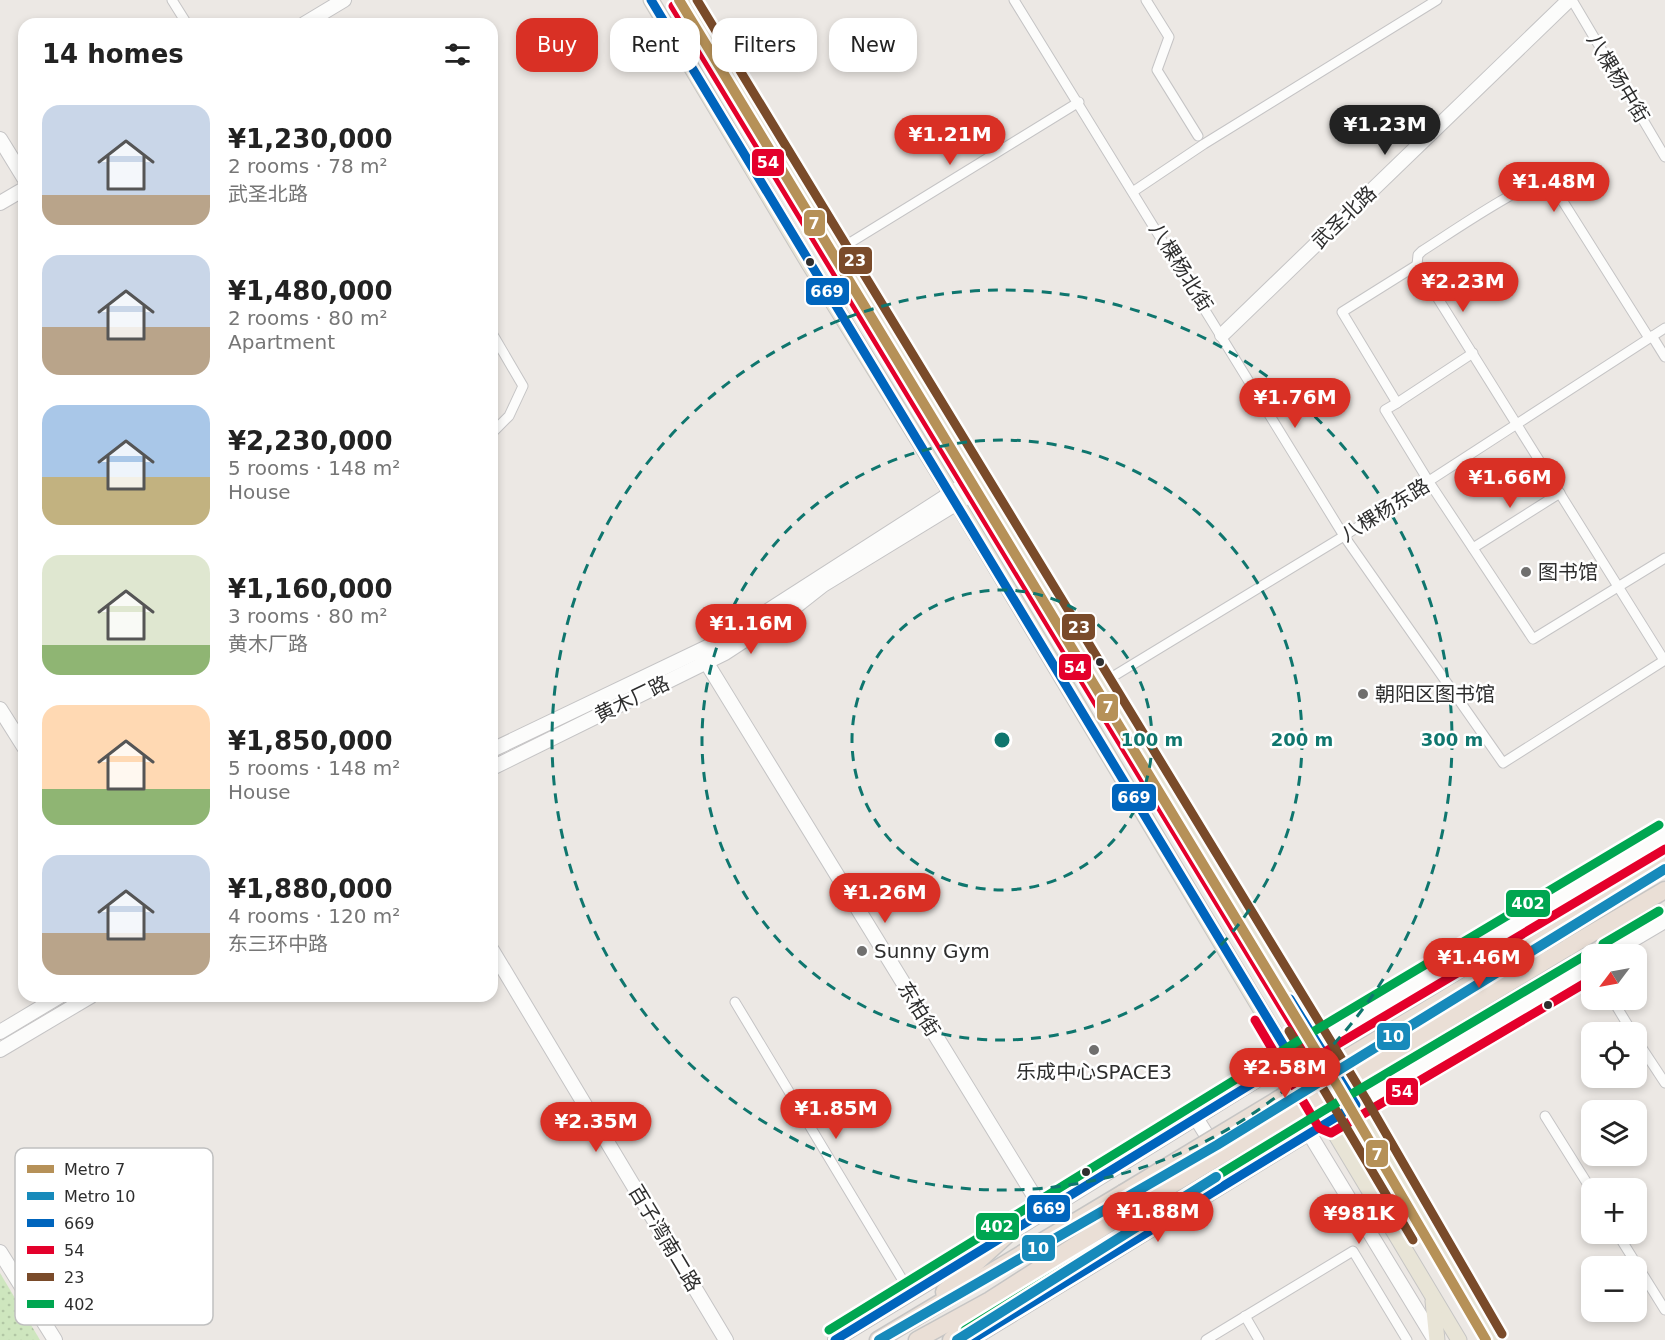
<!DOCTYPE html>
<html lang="en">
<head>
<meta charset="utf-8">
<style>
	:root { --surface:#fff; --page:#f6f6f6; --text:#222; --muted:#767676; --accent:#d93025 }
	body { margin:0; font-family:"DejaVu Sans","Noto Sans SC",sans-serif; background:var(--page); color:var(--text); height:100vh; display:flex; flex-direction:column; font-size:22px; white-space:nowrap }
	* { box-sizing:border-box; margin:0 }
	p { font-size:20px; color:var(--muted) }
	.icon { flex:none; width:33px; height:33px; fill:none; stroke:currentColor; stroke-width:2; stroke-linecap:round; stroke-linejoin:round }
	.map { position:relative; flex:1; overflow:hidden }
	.details { position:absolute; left:18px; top:18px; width:480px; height:984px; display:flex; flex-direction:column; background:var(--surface); border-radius:18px; box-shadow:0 3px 9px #0003 }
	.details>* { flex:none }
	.banner { position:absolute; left:516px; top:18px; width:570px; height:54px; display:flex; gap:12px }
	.needle { width:39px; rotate:238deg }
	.fabs { position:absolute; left:1581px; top:944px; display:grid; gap:12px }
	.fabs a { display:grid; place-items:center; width:66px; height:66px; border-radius:12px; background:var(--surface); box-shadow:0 3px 9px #0003; font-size:30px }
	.price { position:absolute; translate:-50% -51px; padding:0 14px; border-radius:21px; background:var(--accent); color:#fff; font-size:20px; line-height:39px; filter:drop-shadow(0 2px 3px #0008) }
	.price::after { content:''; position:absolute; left:50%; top:36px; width:18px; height:14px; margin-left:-9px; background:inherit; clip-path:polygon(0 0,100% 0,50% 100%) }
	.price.selected { background:#222; color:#fff }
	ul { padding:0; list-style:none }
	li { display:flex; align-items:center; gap:18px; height:150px; padding:0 24px }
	li span { display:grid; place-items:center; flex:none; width:168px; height:120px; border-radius:18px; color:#555 }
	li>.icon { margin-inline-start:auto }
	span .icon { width:72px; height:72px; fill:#fffc; stroke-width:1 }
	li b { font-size:26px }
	h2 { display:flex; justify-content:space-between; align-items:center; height:72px; padding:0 24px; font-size:26px }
	.chip { padding:0 21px; border-radius:18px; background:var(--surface); box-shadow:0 3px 9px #0003; font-size:21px; line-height:54px }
	.chip.selected { background:var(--accent); color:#fff }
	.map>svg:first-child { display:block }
	.green { fill:url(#green-dots) }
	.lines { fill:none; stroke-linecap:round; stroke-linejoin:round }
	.street-casing { stroke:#c5c4c5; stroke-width:11 }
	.secondary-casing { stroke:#c5c4c5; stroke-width:16 }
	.primary-casing { stroke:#c6c5c4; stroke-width:17 }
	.highway-casing { stroke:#c6c5c4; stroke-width:19 }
	.street { stroke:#fcfcfb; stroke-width:9 }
	.secondary { stroke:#fcfcfb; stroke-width:14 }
	.primary { stroke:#e8e4d6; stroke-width:15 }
	.highway { stroke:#eadfd6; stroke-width:16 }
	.highway-bridge-casing { stroke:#c6c5c4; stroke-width:19; stroke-linecap:butt }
	.highway-bridge { stroke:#eadfd6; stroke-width:16 }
	.bus-1-casing { stroke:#fff; stroke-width:14 }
	.bus-2-casing { stroke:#fff; stroke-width:14 }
	.bus-3-casing { stroke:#fff; stroke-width:14 }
	.bus-4-casing { stroke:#fff; stroke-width:14 }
	.bus-1 { stroke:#0065bd; stroke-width:9 }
	.bus-2 { stroke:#e4002b; stroke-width:9 }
	.bus-3 { stroke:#7a4b2a; stroke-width:9 }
	.bus-4 { stroke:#00a651; stroke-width:9 }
	.metro-1-casing { stroke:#fff; stroke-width:15 }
	.metro-2-casing { stroke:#fff; stroke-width:15 }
	.metro-1 { stroke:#b69158; stroke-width:10 }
	.metro-2 { stroke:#178abb; stroke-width:10 }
	.ring { fill:none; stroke:#0f766e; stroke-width:3; stroke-dasharray:10 8 }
	.bus-dot { fill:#2e2e2e; stroke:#fff; stroke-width:2 }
	.poi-dot { fill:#706f6e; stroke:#fff; stroke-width:2 }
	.labels { text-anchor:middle; stroke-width:5; stroke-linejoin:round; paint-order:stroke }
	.street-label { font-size:20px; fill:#2e2e2e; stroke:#fff }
	.poi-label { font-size:20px; fill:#2e2e2e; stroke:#fff; text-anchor:start }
	.key { fill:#fff; stroke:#c0c0c0; stroke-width:1.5 }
	.key-label { font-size:16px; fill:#2e2e2e }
	.centre { fill:#0f766e; stroke:#fff; stroke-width:3 }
	.ring-label { font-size:18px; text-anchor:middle; font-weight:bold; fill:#0f766e; stroke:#fff; stroke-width:5; stroke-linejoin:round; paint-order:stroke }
	.line-badge { stroke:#fff; stroke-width:2 }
	.badge-label { font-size:16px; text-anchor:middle; font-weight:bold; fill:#fff }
</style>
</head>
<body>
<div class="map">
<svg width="1665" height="1340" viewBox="0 0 1665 1340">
	<defs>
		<pattern id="green-dots" width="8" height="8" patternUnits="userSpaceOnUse" patternTransform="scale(1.5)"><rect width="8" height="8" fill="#cee6be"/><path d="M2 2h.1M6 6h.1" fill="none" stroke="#b1c6a4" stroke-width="1.8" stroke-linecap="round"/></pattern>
	</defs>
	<rect width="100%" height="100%" fill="#ece8e4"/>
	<path class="green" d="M0 1273 40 1340H0Z"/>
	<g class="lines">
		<g class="street-casing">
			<g id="street">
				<path d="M172 0 187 24"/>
				<path d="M1014 0 1344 536 1503 763 1665 660"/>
				<path d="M1146 0 1169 37 1157 70 1198 136"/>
				<path d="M1572 0 1665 157"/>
				<path d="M1134 191 1204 144 1437 0"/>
				<path d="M835 252 1079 102"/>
				<path d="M1417 265 1418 255 1422 251C1443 238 1528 179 1546 181L1562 200 1649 338"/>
				<path d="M492 333 523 386 509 416 492 433"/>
				<path d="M1652 336 1665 357"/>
				<path d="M1473 353 1397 403 1342 312 1417 265C1500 396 1582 528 1664 660"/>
				<path d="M1397 403 1385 410 1429 482 1533 639 1665 558"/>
				<path d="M1473 548 1560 493"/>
				<path d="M1099 685 1344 536 1665 328"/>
				<path d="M1612 999 1632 1032"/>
				<path d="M735 1002 911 1294"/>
				<path d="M1636 1039 1665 1083"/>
				<path d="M1545 1116 1592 1191"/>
				<path d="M1617 1233 1665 1310"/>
				<path d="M1245 1316 1259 1340"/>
				<path d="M1206 1340 1353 1251 1407 1340"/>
			</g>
		</g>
		<g class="secondary-casing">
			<g id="secondary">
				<path d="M304 24 344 0"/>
				<path d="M0 139 24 178"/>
				<path d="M0 203 24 189"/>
				<path d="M1222 335 1569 0"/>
				<path d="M700 652 1044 1212"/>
				<path d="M0 709 24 747"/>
				<path d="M492 750 724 639 973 479"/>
				<path d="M492 768 725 653 795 607 823 585 980 489"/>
				<path d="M1474 949 1512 1012"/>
				<path d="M492 950 726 1340"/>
				<path d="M1609 954 1665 921"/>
				<path d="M0 1032 60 996"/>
				<path d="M0 1050 91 996"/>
				<path d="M1297 1078 1309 1133 1435 1340"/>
				<path d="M1196 1118 1234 1179"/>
				<path d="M1001 1239 1317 1043 1665 835"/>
				<path d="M0 1252 55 1340"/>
				<path d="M835 1340 984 1249"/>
				<path d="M971 1340 1329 1121 1592 965"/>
			</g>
		</g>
		<g class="primary-casing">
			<g id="primary">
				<path d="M651 0 809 264 957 503 1459 1340"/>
				<path d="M683 0 1356 1105 1492 1340"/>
				<path d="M1433 1301 1437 1340"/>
			</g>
		</g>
		<g class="highway-casing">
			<g id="highway">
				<path d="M1555 932 1665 866"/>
				<path d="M1567 948 1665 890"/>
				<path d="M944 1292 1008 1234"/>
				<path d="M878 1340 1123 1193"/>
				<path d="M917 1340 990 1300 1132 1209"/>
				<path d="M951 1340 979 1311"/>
			</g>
		</g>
		<use href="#street" class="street"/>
		<use href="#secondary" class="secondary"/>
		<use href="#primary" class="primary"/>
		<use href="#highway" class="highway"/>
		<g class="highway-bridge-casing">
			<g id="highway-bridge">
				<path d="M1123 1193 1555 932"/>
				<path d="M1132 1209 1567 948"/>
			</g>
		</g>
		<use href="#highway-bridge" class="highway-bridge"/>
		<g class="bus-1-casing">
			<g id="bus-1">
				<path d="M651 0 1292 1059 835 1340"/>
				<path d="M971 1340 1356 1105 1290 999"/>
			</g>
		</g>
		<g class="bus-2-casing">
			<g id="bus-2">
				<path d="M673 6 1309 1052 1315 1055 1323 1053 1665 849"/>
				<path d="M1255 1020 1319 1128 1331 1133 1592 979"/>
			</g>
		</g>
		<g class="bus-3-casing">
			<g id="bus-3">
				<path d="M697 0 1366 1099 1502 1334"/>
				<path d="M1289 1031 1413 1240"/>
			</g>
		</g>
		<g class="bus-4-casing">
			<g id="bus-4">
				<path d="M1603 944 1659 911"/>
				<path d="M829 1330 1311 1033 1659 825"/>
				<path d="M965 1330 1323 1111 1586 955"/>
			</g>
		</g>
		<use href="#bus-1" class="bus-1"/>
		<use href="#bus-2" class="bus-2"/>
		<use href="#bus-3" class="bus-3"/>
		<use href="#bus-4" class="bus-4"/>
		<g class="metro-1-casing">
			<path id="metro-1" d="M679 0 1338 1087 1486 1340"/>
		</g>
		<g class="metro-2-casing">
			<g id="metro-2">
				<path d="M879 1340 1217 1145 1665 869"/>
				<path d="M957 1340 1216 1177"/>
			</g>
		</g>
		<use href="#metro-1" class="metro-1"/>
		<use href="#metro-2" class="metro-2"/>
	</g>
	<g class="ring">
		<circle cx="1002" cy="740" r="150"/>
		<circle cx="1002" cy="740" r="300"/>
		<circle cx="1002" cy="740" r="450"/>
	</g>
	<g class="bus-dot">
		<circle cx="810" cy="262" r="5"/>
		<circle cx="1100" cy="662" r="5"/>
		<circle cx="1548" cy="1005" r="5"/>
		<circle cx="1086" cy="1172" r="5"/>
	</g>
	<g class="poi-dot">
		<circle cx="1526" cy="572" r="6"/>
		<circle cx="1363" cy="694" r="6"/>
		<circle cx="862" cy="951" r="6"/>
		<circle cx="1094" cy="1050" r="6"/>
	</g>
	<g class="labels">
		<g class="street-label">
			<text transform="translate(1618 78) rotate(59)" y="7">八棵杨中街</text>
			<text transform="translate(1344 217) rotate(-44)" y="7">武圣北路</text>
			<text transform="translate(1181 267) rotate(58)" y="7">八棵杨北街</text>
			<text transform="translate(1385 510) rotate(-32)" y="7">八棵杨东路</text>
			<text transform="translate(632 699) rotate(-26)" y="7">黄木厂路</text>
			<text transform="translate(919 1009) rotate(58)" y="7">东柏街</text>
			<text transform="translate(665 1238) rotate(59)" y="7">百子湾南二路</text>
		</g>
		<g class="poi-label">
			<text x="1538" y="579">图书馆</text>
			<text x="1375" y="701">朝阳区图书馆</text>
			<text x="874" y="958">Sunny Gym</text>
			<text x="1094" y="1079" text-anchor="middle">乐成中心SPACE3</text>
		</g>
	</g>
	<rect x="15" y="1148" width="198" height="177" rx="9" class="key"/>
	<rect x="27" y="1165" width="27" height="8" fill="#b69158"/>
	<rect x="27" y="1192" width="27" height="8" fill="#178abb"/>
	<rect x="27" y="1219" width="27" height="8" fill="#0065bd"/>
	<rect x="27" y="1246" width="27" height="8" fill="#e4002b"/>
	<rect x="27" y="1273" width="27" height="8" fill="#7a4b2a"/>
	<rect x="27" y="1300" width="27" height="8" fill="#00a651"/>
	<g class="key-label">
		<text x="64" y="1175">Metro 7</text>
		<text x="64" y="1202">Metro 10</text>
		<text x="64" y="1229">669</text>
		<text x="64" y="1256">54</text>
		<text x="64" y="1283">23</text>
		<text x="64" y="1310">402</text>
	</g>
	<circle cx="1002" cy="740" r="9" class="centre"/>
	<g class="ring-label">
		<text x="1152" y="746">100 m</text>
		<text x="1302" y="746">200 m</text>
		<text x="1452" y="746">300 m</text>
	</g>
	<g class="line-badge">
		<rect x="751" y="148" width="34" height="29" rx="6" fill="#e4002b"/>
		<rect x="803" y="209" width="23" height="28" rx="6" fill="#b69158"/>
		<rect x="838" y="246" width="35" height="29" rx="6" fill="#7a4b2a"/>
		<rect x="805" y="277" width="45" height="29" rx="6" fill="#0065bd"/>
		<rect x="1061" y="613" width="35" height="28" rx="6" fill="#7a4b2a"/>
		<rect x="1058" y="653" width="34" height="28" rx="6" fill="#e4002b"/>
		<rect x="1096" y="693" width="23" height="29" rx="6" fill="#b69158"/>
		<rect x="1111" y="783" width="46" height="29" rx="6" fill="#0065bd"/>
		<rect x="1505" y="889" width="46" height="29" rx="6" fill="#00a651"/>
		<rect x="1376" y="1022" width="35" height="29" rx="6" fill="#178abb"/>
		<rect x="1385" y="1077" width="34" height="29" rx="6" fill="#e4002b"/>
		<rect x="1365" y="1139" width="24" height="29" rx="6" fill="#b69158"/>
		<rect x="1026" y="1194" width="45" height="29" rx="6" fill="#0065bd"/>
		<rect x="975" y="1212" width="45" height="29" rx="6" fill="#00a651"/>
		<rect x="1021" y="1234" width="35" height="28" rx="6" fill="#178abb"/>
	</g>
	<g class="badge-label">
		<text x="768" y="168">54</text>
		<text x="814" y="229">7</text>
		<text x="855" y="266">23</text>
		<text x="827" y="297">669</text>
		<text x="1079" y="633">23</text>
		<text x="1075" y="673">54</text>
		<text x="1108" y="713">7</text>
		<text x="1134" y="803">669</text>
		<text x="1528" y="909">402</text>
		<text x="1393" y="1042">10</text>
		<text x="1402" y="1097">54</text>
		<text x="1377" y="1160">7</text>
		<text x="1049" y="1214">669</text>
		<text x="997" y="1232">402</text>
		<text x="1038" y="1254">10</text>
	</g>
</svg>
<div class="fabs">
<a><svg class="needle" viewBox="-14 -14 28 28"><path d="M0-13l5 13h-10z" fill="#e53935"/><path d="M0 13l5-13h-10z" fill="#767676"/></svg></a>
<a><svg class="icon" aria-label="locate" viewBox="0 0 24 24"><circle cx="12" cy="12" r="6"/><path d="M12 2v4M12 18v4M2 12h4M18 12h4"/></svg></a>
<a><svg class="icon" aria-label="layers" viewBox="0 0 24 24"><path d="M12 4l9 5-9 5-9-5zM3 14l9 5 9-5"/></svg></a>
<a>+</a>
<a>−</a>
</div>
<b class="price selected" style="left:1385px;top:156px">¥1.23M</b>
<b class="price" style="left:950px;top:166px">¥1.21M</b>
<b class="price" style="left:1554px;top:213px">¥1.48M</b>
<b class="price" style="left:1463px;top:313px">¥2.23M</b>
<b class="price" style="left:1295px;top:429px">¥1.76M</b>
<b class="price" style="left:1510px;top:509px">¥1.66M</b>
<b class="price" style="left:751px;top:655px">¥1.16M</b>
<b class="price" style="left:885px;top:924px">¥1.26M</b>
<b class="price" style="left:1479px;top:989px">¥1.46M</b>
<b class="price" style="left:1285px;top:1099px">¥2.58M</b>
<b class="price" style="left:836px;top:1140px">¥1.85M</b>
<b class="price" style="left:596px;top:1153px">¥2.35M</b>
<b class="price" style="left:1158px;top:1243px">¥1.88M</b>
<b class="price" style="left:1359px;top:1245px">¥981K</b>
<div class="banner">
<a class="chip selected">Buy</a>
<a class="chip">Rent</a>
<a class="chip">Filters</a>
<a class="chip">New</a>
</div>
<section class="details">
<h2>14 homes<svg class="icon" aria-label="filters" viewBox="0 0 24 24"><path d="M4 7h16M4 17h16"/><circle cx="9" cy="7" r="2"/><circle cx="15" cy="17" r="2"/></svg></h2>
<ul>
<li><span style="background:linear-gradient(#c9d6e8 75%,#b9a48a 0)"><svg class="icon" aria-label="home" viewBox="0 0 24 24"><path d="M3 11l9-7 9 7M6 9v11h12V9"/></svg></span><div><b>¥1,230,000</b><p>2 rooms · 78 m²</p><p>武圣北路</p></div></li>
<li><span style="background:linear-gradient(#c9d6e8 60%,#b9a48a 0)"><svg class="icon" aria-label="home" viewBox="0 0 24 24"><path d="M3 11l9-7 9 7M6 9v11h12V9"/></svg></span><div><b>¥1,480,000</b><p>2 rooms · 80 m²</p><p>Apartment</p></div></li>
<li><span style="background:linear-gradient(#a9c7e8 60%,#c2b280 0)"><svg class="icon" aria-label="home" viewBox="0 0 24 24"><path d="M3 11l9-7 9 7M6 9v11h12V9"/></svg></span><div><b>¥2,230,000</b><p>5 rooms · 148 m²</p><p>House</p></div></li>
<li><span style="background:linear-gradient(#dfe7d0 75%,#8fb573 0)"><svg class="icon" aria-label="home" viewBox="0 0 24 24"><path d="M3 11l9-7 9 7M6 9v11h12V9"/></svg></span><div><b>¥1,160,000</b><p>3 rooms · 80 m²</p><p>黄木厂路</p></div></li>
<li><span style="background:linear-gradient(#ffd9b3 70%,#8fb573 0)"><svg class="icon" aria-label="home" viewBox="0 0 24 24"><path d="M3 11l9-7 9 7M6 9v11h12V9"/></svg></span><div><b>¥1,850,000</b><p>5 rooms · 148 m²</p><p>House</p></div></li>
<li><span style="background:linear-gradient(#c9d6e8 65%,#b9a48a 0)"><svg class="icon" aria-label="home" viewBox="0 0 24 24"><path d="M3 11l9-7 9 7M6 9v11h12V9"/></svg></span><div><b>¥1,880,000</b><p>4 rooms · 120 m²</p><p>东三环中路</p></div></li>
</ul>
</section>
</div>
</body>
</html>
